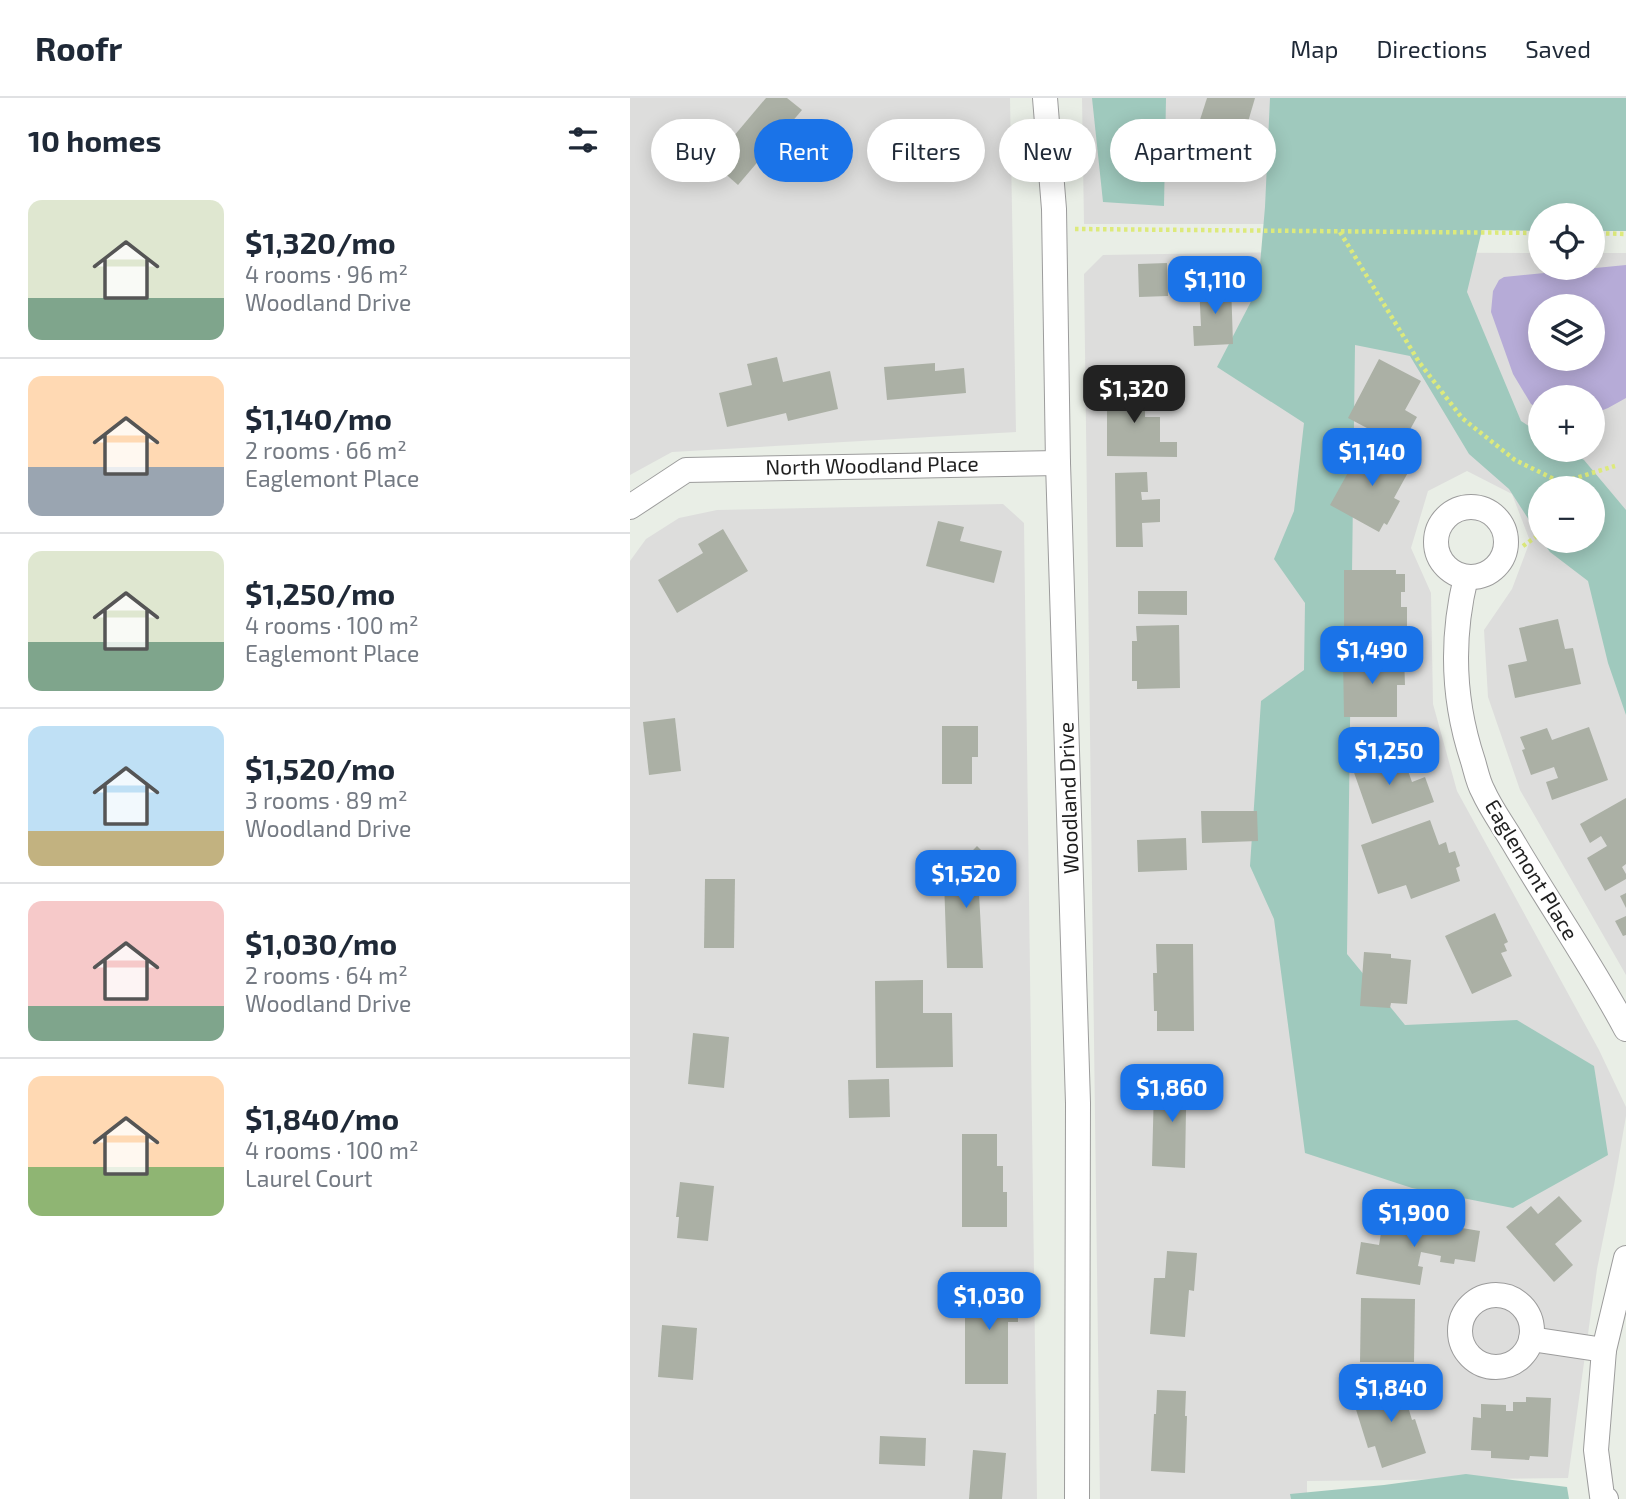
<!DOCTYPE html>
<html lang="en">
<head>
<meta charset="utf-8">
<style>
	:root { --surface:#fff; --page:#f2f2f3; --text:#1f2937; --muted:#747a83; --line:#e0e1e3; --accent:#1a73e8 }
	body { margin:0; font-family:"Exo 2",sans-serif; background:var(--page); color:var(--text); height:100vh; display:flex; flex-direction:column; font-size:26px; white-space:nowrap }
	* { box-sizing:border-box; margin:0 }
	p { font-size:23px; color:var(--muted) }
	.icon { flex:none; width:38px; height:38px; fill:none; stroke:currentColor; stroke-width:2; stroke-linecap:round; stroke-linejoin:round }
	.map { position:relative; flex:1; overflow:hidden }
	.drawer { display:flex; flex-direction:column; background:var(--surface); width:630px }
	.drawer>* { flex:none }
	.guide { position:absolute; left:21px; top:21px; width:665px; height:63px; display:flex; gap:14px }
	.fabs { position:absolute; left:898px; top:105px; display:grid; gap:14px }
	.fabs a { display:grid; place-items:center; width:77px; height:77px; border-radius:50%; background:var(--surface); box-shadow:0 4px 18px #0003; font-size:35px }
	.price { position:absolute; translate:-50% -60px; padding:0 16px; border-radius:14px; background:var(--accent); color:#fff; font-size:23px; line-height:46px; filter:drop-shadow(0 2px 4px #0008) }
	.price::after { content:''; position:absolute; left:50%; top:42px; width:21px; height:16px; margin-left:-10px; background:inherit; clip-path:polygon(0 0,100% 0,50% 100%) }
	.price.on { background:#222; color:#fff }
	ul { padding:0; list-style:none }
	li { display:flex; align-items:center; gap:21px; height:175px; padding:0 28px }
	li+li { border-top:2px solid var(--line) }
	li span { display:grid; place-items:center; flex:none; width:196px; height:140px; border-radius:14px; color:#555 }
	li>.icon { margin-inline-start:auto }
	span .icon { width:84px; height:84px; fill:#fffc; stroke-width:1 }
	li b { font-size:30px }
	h2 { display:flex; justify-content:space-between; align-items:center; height:84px; padding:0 28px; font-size:30px }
	.pill { padding:0 24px; border-radius:32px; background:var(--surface); box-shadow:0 4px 18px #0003; font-size:24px; line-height:63px }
	.pill.on { background:var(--accent); color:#fff }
	header { display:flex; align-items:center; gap:42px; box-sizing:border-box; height:98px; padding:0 35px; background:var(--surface); border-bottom:2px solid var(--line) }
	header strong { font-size:33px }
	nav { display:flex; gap:38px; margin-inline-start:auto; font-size:24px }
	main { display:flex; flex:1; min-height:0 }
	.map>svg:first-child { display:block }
	.residential { fill:#dddddc; fill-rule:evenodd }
	.forest { fill:#9fc9bd }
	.water { fill:#b6abd7; fill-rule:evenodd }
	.building { fill:#abb0a5 }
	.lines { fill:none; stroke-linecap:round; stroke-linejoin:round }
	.minor-casing { stroke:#9c9c9c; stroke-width:26 }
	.path { stroke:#ddea7b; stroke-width:4.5; stroke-dasharray:3.5 3.5; stroke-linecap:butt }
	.minor { stroke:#fff; stroke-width:24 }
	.labels { text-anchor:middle; stroke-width:5; stroke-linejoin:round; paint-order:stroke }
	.street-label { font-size:21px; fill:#1f1f1f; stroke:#fff }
</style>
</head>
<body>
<header>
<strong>Roofr</strong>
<nav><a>Map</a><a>Directions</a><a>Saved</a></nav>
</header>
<main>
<section class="drawer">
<h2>10 homes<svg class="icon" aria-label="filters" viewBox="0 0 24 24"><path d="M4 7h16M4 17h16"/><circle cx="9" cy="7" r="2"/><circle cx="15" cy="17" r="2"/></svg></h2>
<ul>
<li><span style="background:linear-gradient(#dfe7d0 70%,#7fa58c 0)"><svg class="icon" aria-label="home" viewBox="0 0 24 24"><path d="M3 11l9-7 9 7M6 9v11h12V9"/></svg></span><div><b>$1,320/mo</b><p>4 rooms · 96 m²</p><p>Woodland Drive</p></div></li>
<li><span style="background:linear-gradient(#ffd9b3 65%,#9aa5b1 0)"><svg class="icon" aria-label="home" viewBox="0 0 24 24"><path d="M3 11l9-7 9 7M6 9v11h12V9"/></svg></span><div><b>$1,140/mo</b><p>2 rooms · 66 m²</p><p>Eaglemont Place</p></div></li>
<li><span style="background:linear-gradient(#dfe7d0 65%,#7fa58c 0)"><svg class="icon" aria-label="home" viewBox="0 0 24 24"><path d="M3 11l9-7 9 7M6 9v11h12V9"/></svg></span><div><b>$1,250/mo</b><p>4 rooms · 100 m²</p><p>Eaglemont Place</p></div></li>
<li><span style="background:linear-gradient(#bfe0f5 75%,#c2b280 0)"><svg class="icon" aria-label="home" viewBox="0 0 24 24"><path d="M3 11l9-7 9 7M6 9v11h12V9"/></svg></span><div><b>$1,520/mo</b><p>3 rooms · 89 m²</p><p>Woodland Drive</p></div></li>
<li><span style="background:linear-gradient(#f6c9c9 75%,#7fa58c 0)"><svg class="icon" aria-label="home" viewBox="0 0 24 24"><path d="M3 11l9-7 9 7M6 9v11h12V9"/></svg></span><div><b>$1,030/mo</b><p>2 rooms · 64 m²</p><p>Woodland Drive</p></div></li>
<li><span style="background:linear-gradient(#ffd9b3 65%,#8fb573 0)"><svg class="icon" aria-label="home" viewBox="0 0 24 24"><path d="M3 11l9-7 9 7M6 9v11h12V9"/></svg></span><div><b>$1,840/mo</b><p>4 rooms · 100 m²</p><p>Laurel Court</p></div></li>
</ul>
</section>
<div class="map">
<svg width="996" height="1401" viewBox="0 0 996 1401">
	<rect width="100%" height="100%" fill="#e9eee6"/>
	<g class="residential">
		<path d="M0 0H380L386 334 42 354 0 377Z"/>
		<path d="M452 0H996L962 117H910V126H454Z"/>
		<path d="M661 154 910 155V170H962L963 155H996V877L890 692 858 599 854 532 882 491 900 443 882 396 837 373 798 393 781 450 801 495 803 606 827 693 969 952 996 1009V1018L984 1087 967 1171 938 1380 677 1383V1401H470L454 176 473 157ZM910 208H962V261H910ZM910 299H962V352H910ZM910 390H962V443H910Z"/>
		<path d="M373 406 394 425 407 1401H0V463L16 441 49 420 87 412Z"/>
	</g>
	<g class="forest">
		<path d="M462 0H536L534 108 473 104Z"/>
		<path d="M640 0H996V133H963L962 117H910V133L852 132 837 194 891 323 910 335V352H938L954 362 996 412V617L978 565 958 483 920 454 912 443H962V390H910V439L879 391 839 356 780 258 725 247 717 856 775 927 887 922 964 968 978 1057 883 1110 782 1090 675 1055 644 821 620 768 631 603 674 572 675 505 644 461 664 413 674 325 587 269 628 190 635 109Z"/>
		<path d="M836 1376 937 1389 939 1401H661L660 1396 754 1387Z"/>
	</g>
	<path class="water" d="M996 167V300L978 310 963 316 962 299H910V311L901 306 883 276 861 214 863 193 869 182 874 179ZM910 208H962V261H910Z"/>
	<g class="building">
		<path d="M136 0H157L172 12 108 87 82 64Z"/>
		<path d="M577 0H625L613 41 568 28Z"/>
		<path d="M537 165 538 198 509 199 508 166Z"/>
		<path d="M601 186 603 246 564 248 563 228H571L569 187Z"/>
		<path d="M147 259 153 284 200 273 208 311 158 323 156 315 97 329 89 295 122 287 117 266Z"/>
		<path d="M749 261 791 283 775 312 787 319 771 348 718 320Z"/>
		<path d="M305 265V273L334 270 336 295 257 302 254 269Z"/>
		<path d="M490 283H515V319H530V344H547V359L477 358V296H490Z"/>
		<path d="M735 344 781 369 764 400 770 403 757 427 754 425 749 434 700 407Z"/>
		<path d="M517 374 518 394H511L512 402 530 401V424L512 425 513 449H486L485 375Z"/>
		<path d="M308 423 334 429 330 443 372 453 364 485 296 468Z"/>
		<path d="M93 431 118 473 47 515 28 482 73 455 68 446Z"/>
		<path d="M714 472H766V476H775V494H771V509H777V539H714Z"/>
		<path d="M508 493H557V517L508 516Z"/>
		<path d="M928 521 935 551 943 550 951 586 885 600 878 567 897 563 889 530Z"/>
		<path d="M549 527 550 590 507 591V583H502V543H507L506 528Z"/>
		<path d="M774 558 775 587H767V619H714L713 559Z"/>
		<path d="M45 620 51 673 19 677 13 624Z"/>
		<path d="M312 628H348V659H342V686H312Z"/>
		<path d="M959 629 978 682 922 702 916 684 928 680 924 669 901 677 892 652 895 651 890 639 917 630 922 642Z"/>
		<path d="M760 653 763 662 773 659 782 684 795 679 804 704 742 726 721 666Z"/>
		<path d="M996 700V766L992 769 996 776V781L975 793 957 760 977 748 971 738 960 745 950 726Z"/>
		<path d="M571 713H627L628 743 572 745Z"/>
		<path d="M800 722 809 747 816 744 819 755 825 753 830 768 826 770 830 783 781 801 776 787 748 796 731 747Z"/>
		<path d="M556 740 557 772 508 774 507 742Z"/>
		<path d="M347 748 370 771 349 795 353 870H317L314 782Z"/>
		<path d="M75 781H105L104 850H74Z"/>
		<path d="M996 795V810L990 798Z"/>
		<path d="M865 815 878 844 874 846 877 853 871 855 882 878 842 896 815 838Z"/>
		<path d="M996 818V837L993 838 985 823Z"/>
		<path d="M526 846H563L564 933H527V913H524L523 875H527Z"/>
		<path d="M734 854 761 856V860L781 862 777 906 761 905 760 910 730 908Z"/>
		<path d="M293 882V915H322L323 969 246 970 245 883Z"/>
		<path d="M63 935 99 939 94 990 58 986Z"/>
		<path d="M259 981 260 1019 219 1020 218 982Z"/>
		<path d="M524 989 571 990 570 1012H556L555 1070 522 1068Z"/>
		<path d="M332 1036H367V1068H373V1094H377V1129H332Z"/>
		<path d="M50 1084 84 1088 78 1143 47 1140 49 1119H46Z"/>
		<path d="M929 1098 952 1123 925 1146 943 1167 924 1184 876 1129 901 1108 908 1116Z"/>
		<path d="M754 1117 850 1133 845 1164 825 1161 824 1166 810 1164 811 1158 791 1154 788 1168 793 1169 790 1187 726 1176 731 1144 749 1147Z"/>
		<path d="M537 1153 567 1155 564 1193 559 1192 555 1239 520 1236 524 1180H535Z"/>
		<path d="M340 1184H388V1224H378V1286H335V1215H340Z"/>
		<path d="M731 1200 785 1201 784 1264H730Z"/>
		<path d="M32 1227 67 1230 63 1282 28 1279Z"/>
		<path d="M778 1284 787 1310 779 1312 782 1322 785 1321 796 1355 752 1370 745 1348 738 1350 723 1302Z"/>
		<path d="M527 1292 556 1293 555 1318H557L555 1375 521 1373 524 1316H526Z"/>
		<path d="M896 1299 921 1300 918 1359 900 1358 899 1362 861 1360V1353L841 1352 843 1319 851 1320V1306L876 1307V1313H883V1304H896Z"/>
		<path d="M250 1338 296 1340 295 1368 249 1366Z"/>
		<path d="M343 1352 376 1355 372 1401H339Z"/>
	</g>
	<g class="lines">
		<g class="minor-casing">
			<g id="minor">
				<path d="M415 0 424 111 428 365 448 1005 447 1401"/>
				<path d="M0 409 56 372 428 365"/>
				<circle cx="841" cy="444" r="35"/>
				<path d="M836 479C821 540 823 603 843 663 846 673 848 684 853 693 861 711 873 727 883 744 920 807 962 867 996 931"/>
				<circle cx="866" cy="1233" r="36"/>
				<path d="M901 1241 974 1252"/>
				<path d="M976 1401 972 1398 966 1352 974 1252 996 1160"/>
			</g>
		</g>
		<g class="path">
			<path d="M445 131 910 135"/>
			<path d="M710 134 789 264 832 320 885 362 928 383 925 390"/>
			<path d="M962 135 996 136"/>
			<path d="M928 383 939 382 985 368"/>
			<path d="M893 448 910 436"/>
		</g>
		<use href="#minor" class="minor"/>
	</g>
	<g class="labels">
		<g class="street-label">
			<text transform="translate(242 368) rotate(-1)" y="7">North Woodland Place</text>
			<text transform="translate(439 700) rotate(-92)" y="7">Woodland Drive</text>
			<text transform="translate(901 772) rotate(59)" y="7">Eaglemont Place</text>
		</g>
	</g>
</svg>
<div class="fabs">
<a><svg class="icon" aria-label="locate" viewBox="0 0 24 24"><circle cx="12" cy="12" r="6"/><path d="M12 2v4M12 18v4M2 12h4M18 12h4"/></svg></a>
<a><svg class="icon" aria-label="layers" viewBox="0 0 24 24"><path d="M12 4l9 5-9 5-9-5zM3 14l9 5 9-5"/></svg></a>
<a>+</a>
<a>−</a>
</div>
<b class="price" style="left:585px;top:218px">$1,110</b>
<b class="price on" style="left:504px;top:327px">$1,320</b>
<b class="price" style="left:742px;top:390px">$1,140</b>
<b class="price" style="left:742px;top:588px">$1,490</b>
<b class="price" style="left:759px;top:689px">$1,250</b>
<b class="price" style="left:336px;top:812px">$1,520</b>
<b class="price" style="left:542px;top:1026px">$1,860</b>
<b class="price" style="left:784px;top:1151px">$1,900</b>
<b class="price" style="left:359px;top:1234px">$1,030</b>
<b class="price" style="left:761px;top:1326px">$1,840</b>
<div class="guide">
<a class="pill">Buy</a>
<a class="pill on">Rent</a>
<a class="pill">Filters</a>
<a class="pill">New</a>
<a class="pill">Apartment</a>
</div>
</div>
</main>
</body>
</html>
